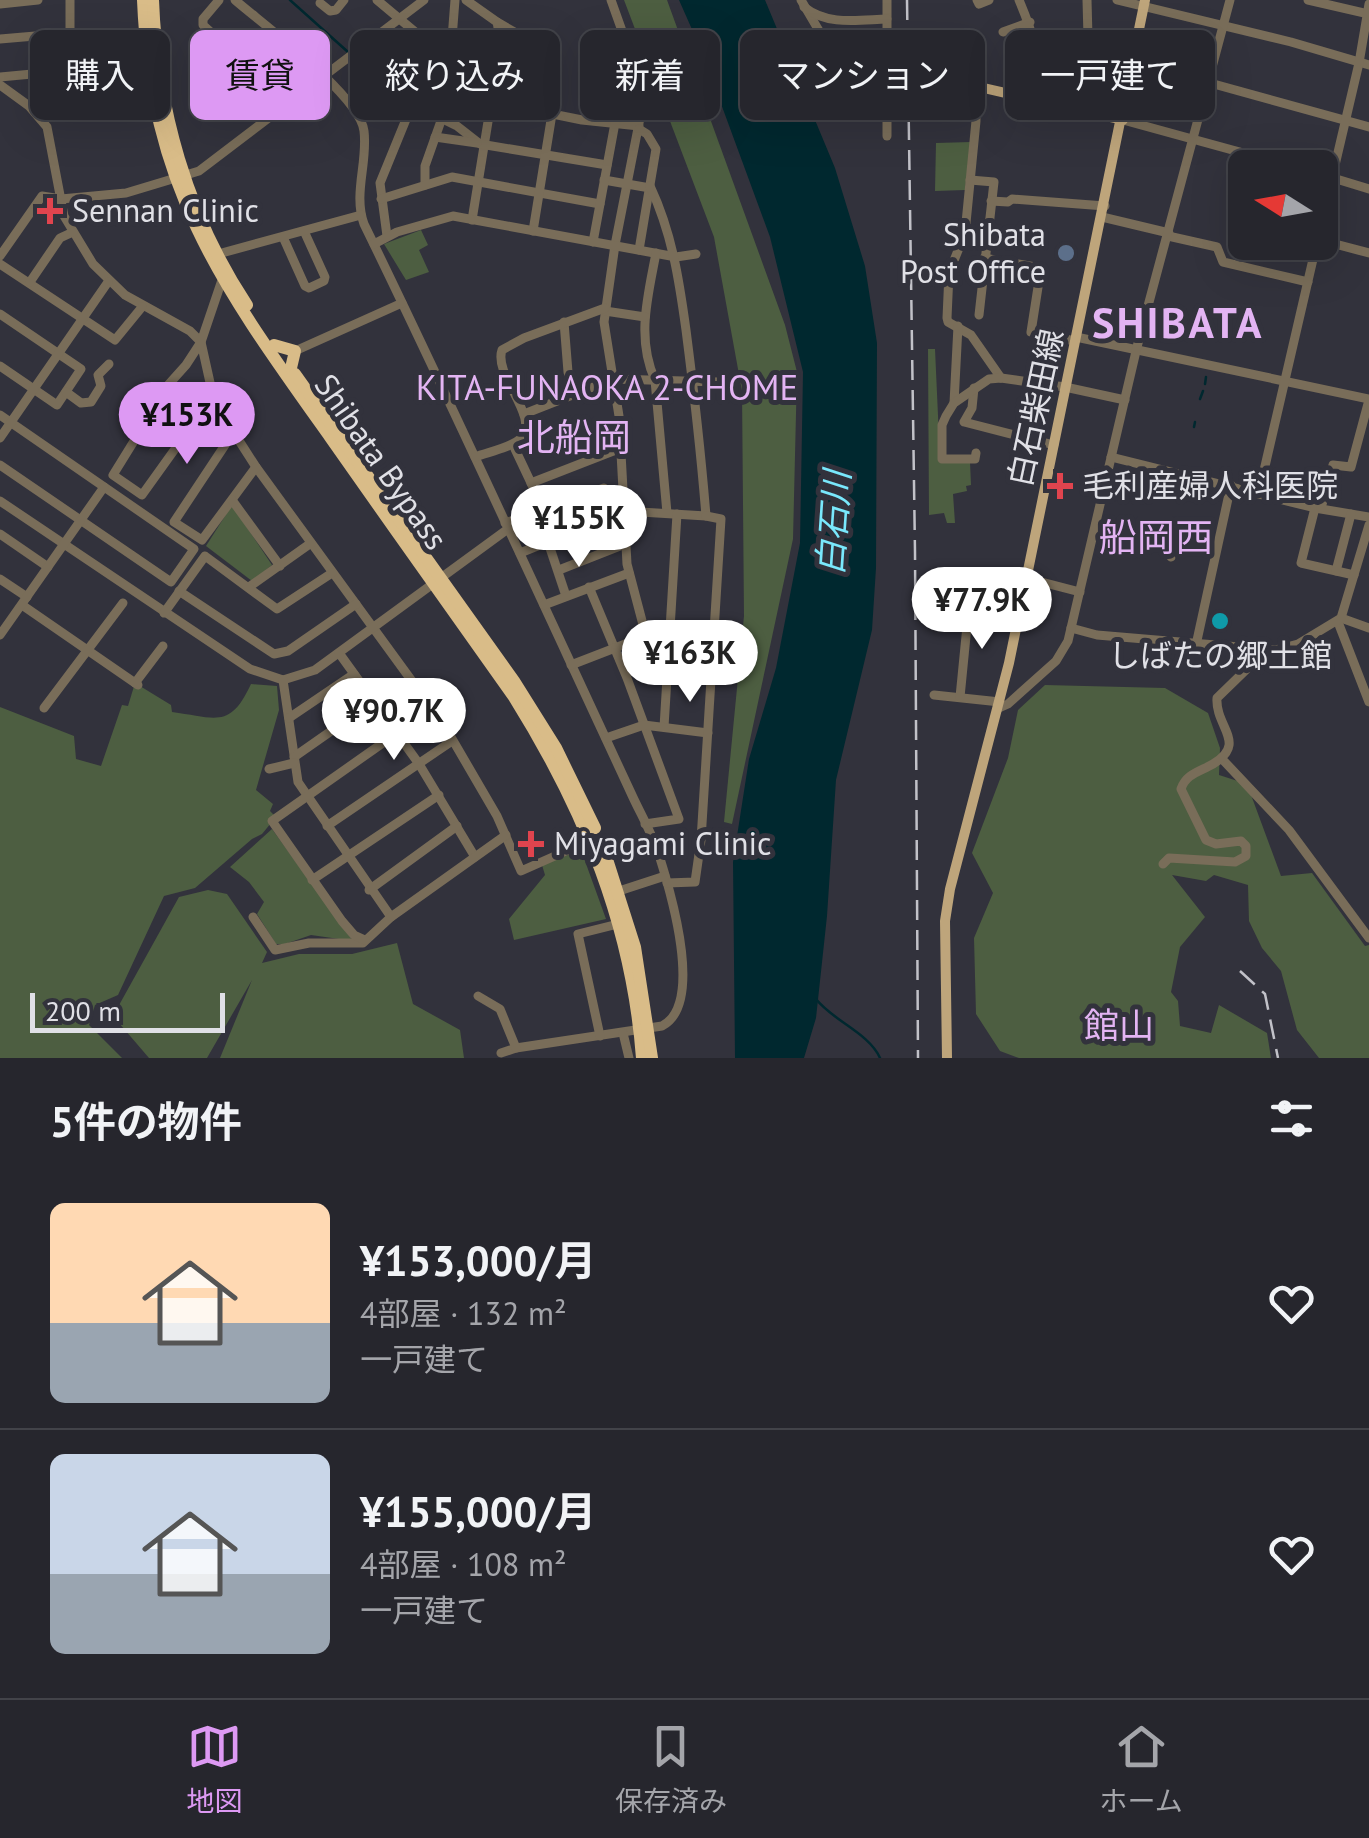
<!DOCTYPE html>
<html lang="ja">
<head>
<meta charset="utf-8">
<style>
	:root { --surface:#26262d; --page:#323239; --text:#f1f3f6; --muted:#a4a5aa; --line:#424349; --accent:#dd99f3 }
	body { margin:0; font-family:"PT Sans","Noto Sans JP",sans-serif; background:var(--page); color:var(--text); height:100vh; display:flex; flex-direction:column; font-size:38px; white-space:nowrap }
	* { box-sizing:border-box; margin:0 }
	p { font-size:32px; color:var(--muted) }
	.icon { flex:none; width:55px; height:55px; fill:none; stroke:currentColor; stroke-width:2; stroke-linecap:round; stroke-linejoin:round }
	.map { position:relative; height:1058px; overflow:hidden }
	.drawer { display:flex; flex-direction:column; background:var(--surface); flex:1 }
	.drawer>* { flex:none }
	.top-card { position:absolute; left:30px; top:30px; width:1310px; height:90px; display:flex; gap:20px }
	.needle { width:65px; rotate:281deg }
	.controls { position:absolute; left:1228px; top:150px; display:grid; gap:20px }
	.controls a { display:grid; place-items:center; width:110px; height:110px; border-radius:15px; background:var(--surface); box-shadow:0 10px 40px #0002,0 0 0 2px var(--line); font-size:50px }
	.scale { position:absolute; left:30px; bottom:25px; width:195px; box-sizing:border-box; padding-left:10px; border:5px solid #e0e0e6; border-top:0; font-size:28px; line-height:35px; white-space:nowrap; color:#e0e0e6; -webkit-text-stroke:8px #32323c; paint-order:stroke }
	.price { position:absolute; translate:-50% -85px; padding:0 22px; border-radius:35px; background:#fff; color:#222; font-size:32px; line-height:65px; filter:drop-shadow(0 2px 5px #0008) }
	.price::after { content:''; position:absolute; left:50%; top:60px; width:30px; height:22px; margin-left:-15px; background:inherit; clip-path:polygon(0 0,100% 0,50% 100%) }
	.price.current { background:var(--accent); color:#111 }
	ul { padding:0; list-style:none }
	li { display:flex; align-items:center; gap:30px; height:250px; padding:0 50px }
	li+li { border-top:2px solid var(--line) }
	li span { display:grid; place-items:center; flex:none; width:280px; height:200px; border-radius:15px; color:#555 }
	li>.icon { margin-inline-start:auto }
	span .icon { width:120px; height:120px; fill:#fffc; stroke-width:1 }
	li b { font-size:42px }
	h2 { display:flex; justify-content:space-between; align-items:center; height:120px; padding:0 50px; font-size:42px }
	.chip { padding:0 35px; border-radius:15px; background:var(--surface); box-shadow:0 10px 40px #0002,0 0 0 2px var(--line); font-size:35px; line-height:90px }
	.chip.current { background:var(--accent); color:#111 }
	.menu { display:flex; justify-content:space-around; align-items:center; height:140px; border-top:2px solid var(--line); background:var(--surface); font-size:28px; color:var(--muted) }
	.menu a { display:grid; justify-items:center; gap:5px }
	.menu .current { color:var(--accent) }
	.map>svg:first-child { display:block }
	.green { fill:#4d5e41 }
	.water { fill:#00282f }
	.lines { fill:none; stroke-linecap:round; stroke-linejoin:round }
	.stream { stroke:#00282f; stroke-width:2.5 }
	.minor { stroke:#796d59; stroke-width:9 }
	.major { stroke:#bea57b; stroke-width:10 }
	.highway { stroke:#d9bc88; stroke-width:12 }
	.rail { stroke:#c1c1c8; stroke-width:2.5; stroke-dasharray:20 10; stroke-linecap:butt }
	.health-dot { fill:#e0444e; stroke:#32323c; stroke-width:4 }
	.service-dot { fill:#5c6f8a; stroke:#32323c; stroke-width:4 }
	.culture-dot { fill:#0f9aa8; stroke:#32323c; stroke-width:4 }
	.labels { text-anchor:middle; stroke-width:10; stroke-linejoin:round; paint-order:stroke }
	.poi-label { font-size:32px; fill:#e0e0e6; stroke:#32323c; text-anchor:start }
	.street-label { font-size:32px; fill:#e0e0e6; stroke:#32323c }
	.neighbourhood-label { font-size:35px; fill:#e3b4f3; stroke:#32323c }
	.water-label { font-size:35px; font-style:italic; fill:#79e8fc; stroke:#32323c }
	.quarter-label { font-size:38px; fill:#e3b4f3; stroke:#32323c }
	.district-label { font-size:42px; font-weight:bold; letter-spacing:2.5px; fill:#e3b4f3; stroke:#32323c }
</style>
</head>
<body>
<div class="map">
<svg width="1369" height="1058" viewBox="0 0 1369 1058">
	<rect width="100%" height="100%" fill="#32323c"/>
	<g class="green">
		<path d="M624 0H667L785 325 797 372 793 539 732 824 724 822 744 616 742 391 714 237Z"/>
		<path d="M971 142 965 190 935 191 936 143Z"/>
		<path d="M421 230 428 245 419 250 429 272 406 280 384 244Z"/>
		<path d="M928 349H935L940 460 970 462 971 485 966 486 967 491 953 494 955 523H947L944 513 929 515Z"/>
		<path d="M232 505 272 565 252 581 206 546Z"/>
		<path d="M135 683 171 705 172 712C217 718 230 729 251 684L277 686 279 710 256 790 273 804 270 811 276 817 262 834 252 839 195 888 164 896 118 995 95 1005 89 1025 122 1058H0V707L74 736 76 759 101 766 122 705 128 706Z"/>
		<path d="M1045 685 1165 688 1208 713 1220 748 1219 775 1247 784 1281 876 1312 873 1365 946 1369 945V1058H1319L1297 1030 1281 971 1262 948 1249 921 1248 885 1214 875 1206 881 1172 875 1205 917 1180 947 1171 992 1178 1001 1180 1026 1211 1033 1219 1005 1267 1033 1271 1058H1019L1000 1051 976 1014 974 938 993 893 972 853 1008 758 1018 710Z"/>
		<path d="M272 829 353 941 311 935 285 944H276L257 914 264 902 249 882 230 867Z"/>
		<path d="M581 850 606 919 514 940 509 919 545 875 542 865Z"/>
		<path d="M208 890 227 894 267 952 262 963 299 954H352L397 943 413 1004 460 1030 464 1058H220L252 980 207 1058H149L113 1016 179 897Z"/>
	</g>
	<path class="water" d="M679 0H765L835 168 865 266 877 343 876 568 872 630 836 780 827 916 816 1018 804 1058H735L733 862 749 759 776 668 800 543 803 372 770 237 702 52Z"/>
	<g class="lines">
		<g class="stream">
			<path d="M290 0 348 52"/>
			<path d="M1205 384 1206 377"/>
			<path d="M1200 399 1203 391"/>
			<path d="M1194 427 1195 422"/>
			<path d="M816 999C833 1021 869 1033 880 1058"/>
		</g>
		<g class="minor">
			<path d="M219 0 203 19V25L289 103"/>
			<path d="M235 0C264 25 360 96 364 131 368 162 353 194 364 224 434 367 500 511 567 655 588 701 610 747 631 793 640 813 652 833 659 855 670 890 705 1004 662 1026L516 1048 501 1053"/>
			<path d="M377 0 420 36 430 51 427 68 380 183 387 236"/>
			<path d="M466 0 497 22 498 27 492 97 472 220"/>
			<path d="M611 0 626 42 640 118 615 245 604 322 619 416 627 564 646 636"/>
			<path d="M801 0 825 41"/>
			<path d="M887 0V136"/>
			<path d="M977 0 979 4 989 0"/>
			<path d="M1019 0C1033 33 1043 64 1039 100"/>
			<path d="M1087 0 1090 112"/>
			<path d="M1117 0 1291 42 1369 65"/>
			<path d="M1308 0 1369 14"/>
			<path d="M320 3 330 11 336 10 344 0"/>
			<path d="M0 4 38 0"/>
			<path d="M804 7C828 26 858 20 887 19"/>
			<path d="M497 22 530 41 501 103"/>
			<path d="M1003 32 1030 22"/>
			<path d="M420 36H452"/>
			<path d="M0 39 70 33V0"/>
			<path d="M452 44 496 48"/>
			<path d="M427 68 476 88 503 104 582 120 639 126"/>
			<path d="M0 77 75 70 80 107 35 111"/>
			<path d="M449 77 455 0"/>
			<path d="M1210 83 1369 127"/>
			<path d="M0 85 29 106 47 127 64 216 93 264 125 295 190 331 201 342 213 396 222 414 256 467 444 725 497 816 521 871 591 840"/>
			<path d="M975 86 976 121 965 233 949 273 947 318 948 322 971 335 1001 378"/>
			<path d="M1130 87 1204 104"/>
			<path d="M412 104 457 126 480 144 607 165"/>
			<path d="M1123 120 1298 168"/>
			<path d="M639 129 647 134 656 149 639 250"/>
			<path d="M435 137 477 143"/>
			<path d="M1320 174 1369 189"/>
			<path d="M604 180 650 188"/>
			<path d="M970 180 994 182 979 315"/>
			<path d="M425 185V166L442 118"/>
			<path d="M381 199 452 177 600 204"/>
			<path d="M991 201 1008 202 1012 199 1105 206"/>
			<path d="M1102 217 1169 233"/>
			<path d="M1320 229 1359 63 1369 4"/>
			<path d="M533 231 552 114"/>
			<path d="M1168 236 1217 247 1223 262 1308 282"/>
			<path d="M283 237 305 286 309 288 324 281 325 277 304 231"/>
			<path d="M1320 240 1369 253"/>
			<path d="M593 242 615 123"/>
			<path d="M374 244 397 232 453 216 676 257 696 254"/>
			<path d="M656 253C648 296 636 338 655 380L667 513"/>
			<path d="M218 254 361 215"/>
			<path d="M0 256 42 196 61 199 126 193 199 171 424 0"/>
			<path d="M984 258 1041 268 1031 332 1075 341"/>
			<path d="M0 264 115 340 142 307"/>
			<path d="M30 282 60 238 73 232"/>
			<path d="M605 311 645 317"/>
			<path d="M0 314 81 369 57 405 0 366"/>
			<path d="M564 322 568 372 576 396"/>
			<path d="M1076 337 1369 399"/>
			<path d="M295 351 402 303"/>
			<path d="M974 388 972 408 964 422 1054 445"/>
			<path d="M66 392 81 403 91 402 101 386 98 375 109 364"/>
			<path d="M213 396 142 495 113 475 139 433 134 423 186 365 201 342 222 280"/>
			<path d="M954 403 958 326"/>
			<path d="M524 414 613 379 719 382"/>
			<path d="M0 415 194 549 171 582 0 465"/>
			<path d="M233 433 174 522 202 540 256 467"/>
			<path d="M0 438 108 282"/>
			<path d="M515 449 557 538"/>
			<path d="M976 453 975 459H942V425L946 416 954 403 989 379 1001 378 1065 387 1125 400"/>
			<path d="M475 457C488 452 510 448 520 439 542 418 493 376 502 350L524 338 605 308"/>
			<path d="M1111 457 1315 508 1369 517"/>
			<path d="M531 483 621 448"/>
			<path d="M1259 492 1317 242"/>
			<path d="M232 500 280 566"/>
			<path d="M0 501 250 669 283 680 315 670 508 529"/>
			<path d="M1315 508 1301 563 1354 575"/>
			<path d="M1321 508 1333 465 1351 467 1369 400"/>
			<path d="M505 523 604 488"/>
			<path d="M1096 524 1173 547 1171 557"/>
			<path d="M0 534 48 567"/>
			<path d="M548 542 566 596"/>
			<path d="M520 553 624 511 706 516C701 454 694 392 686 330 679 279 672 233 650 186"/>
			<path d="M559 570 625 544"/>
			<path d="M1336 571 1351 514"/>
			<path d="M1026 578 1080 592"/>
			<path d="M0 579 27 597"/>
			<path d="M249 587 311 543"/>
			<path d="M589 587 627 678 679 819 645 824"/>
			<path d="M179 591 274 654 288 651 356 604"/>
			<path d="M22 605 138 685"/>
			<path d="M544 605 629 573"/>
			<path d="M164 613 205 556 277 609 332 573"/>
			<path d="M1341 618 1369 628"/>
			<path d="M1338 622 1369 702"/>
			<path d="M1071 628 1097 635 1275 650 1298 644 1341 618 1369 525"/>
			<path d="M0 635 104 487"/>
			<path d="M1196 645 1231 485"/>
			<path d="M339 653 419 764 475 857"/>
			<path d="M571 665 646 636 669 633 714 637"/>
			<path d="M283 680 298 782 391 917"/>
			<path d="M135 683 163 646"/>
			<path d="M934 695 1000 702"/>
			<path d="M960 697 967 626 1018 621"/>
			<path d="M44 708 123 603"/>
			<path d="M999 708 1008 704 1056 661 1068 641 1137 347 1230 0"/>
			<path d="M289 718 354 674"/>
			<path d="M664 727 677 514"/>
			<path d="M606 738 644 725 708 733"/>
			<path d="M294 757 374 701"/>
			<path d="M1222 759 1289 830 1369 938"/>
			<path d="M269 769 294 763"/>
			<path d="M327 826 452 741"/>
			<path d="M1163 864 1169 858 1235 862 1246 856V846L1241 841 1216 844 1206 840 1181 789C1186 774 1199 772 1213 764 1248 743 1215 727 1217 698L1253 663 1258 651"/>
			<path d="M312 880 439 795"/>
			<path d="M667 883 695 882 701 840 721 519 706 516"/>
			<path d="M369 890 457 826"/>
			<path d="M619 891 665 876"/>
			<path d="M253 917 275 950 309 943H363L391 917 506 835"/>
			<path d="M365 940 354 935 342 921 272 821 397 733"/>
			<path d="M478 996 500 1009 516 1048"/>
			<path d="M623 1033 629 1058"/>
			<path d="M600 1036 578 934 618 924"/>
		</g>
		<g class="major">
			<path d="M975 86 970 61H952L954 91H971L975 86 1123 120"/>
			<path d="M947 1058 945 921 950 889 1009 663 1145 0"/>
		</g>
		<g class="highway">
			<path d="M143 0C151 191 224 288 330 437 391 524 452 610 514 697 584 809 632 925 642 1058"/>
			<path d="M153 0C157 107 187 215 247 305"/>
			<path d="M274 345 295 351 291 368"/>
			<path d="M295 374 514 681 556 748 595 828"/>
			<path d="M606 856 635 947 652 1058"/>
		</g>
		<g class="rail">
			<path d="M907 0 915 552 918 1058"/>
			<path d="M1240 971 1265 994 1278 1058"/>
		</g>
	</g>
	<g class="health-dot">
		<path d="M45 196h10v10h10v10h-10v10h-10v-10h-10v-10h10z"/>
		<path d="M1055 471h10v10h10v10h-10v10h-10v-10h-10v-10h10z"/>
		<path d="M526 829h10v10h10v10h-10v10h-10v-10h-10v-10h10z"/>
	</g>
	<circle class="service-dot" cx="1066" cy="253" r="10"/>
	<circle class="culture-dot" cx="1220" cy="621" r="10"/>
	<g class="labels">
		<g class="poi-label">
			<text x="72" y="222">Sennan Clinic</text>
			<text x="1046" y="246" text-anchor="end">Shibata<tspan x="1046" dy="37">Post Office</tspan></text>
			<text x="1082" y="497">毛利産婦人科医院</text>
			<text x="1220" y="667" text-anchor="middle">しばたの郷土館</text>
			<text x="554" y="855">Miyagami Clinic</text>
		</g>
		<g class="street-label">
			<text transform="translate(1036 408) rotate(-78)" y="11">白石柴田線</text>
			<text transform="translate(381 462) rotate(55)" y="11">Shibata Bypass</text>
		</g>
		<g class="neighbourhood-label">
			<text x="607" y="400">KITA-FUNAOKA 2-CHOME</text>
			<text x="1119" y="1038">館山</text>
		</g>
		<g class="water-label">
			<text transform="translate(834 523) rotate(-86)" y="12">白石川</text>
		</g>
		<g class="quarter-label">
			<text x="574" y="451">北船岡</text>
			<text x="1156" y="551">船岡西</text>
		</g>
		<g class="district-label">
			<text x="1178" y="338">SHIBATA</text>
		</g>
	</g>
</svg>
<div class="controls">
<a><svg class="needle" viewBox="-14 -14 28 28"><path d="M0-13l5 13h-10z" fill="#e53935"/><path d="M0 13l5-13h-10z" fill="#a4a5aa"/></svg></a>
</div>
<div class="scale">200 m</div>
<b class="price current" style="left:187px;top:467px">¥153K</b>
<b class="price" style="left:579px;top:570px">¥155K</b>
<b class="price" style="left:982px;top:652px">¥77.9K</b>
<b class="price" style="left:690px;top:705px">¥163K</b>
<b class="price" style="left:394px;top:763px">¥90.7K</b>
<div class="top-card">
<a class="chip">購入</a>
<a class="chip current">賃貸</a>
<a class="chip">絞り込み</a>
<a class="chip">新着</a>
<a class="chip">マンション</a>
<a class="chip">一戸建て</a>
</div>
</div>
<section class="drawer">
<h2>5件の物件<svg class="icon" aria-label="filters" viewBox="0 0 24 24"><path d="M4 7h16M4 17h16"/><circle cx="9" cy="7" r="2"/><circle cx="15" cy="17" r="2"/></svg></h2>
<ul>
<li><span style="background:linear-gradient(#ffd9b3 60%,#9aa5b1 0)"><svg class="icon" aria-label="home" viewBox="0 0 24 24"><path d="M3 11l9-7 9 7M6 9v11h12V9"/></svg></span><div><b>¥153,000/月</b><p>4部屋 · 132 m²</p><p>一戸建て</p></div><svg class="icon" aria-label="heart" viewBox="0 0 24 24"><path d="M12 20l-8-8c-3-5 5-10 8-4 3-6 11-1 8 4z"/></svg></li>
<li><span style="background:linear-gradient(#c9d6e8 60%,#9aa5b1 0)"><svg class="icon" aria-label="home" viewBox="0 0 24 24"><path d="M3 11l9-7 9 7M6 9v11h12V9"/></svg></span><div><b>¥155,000/月</b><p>4部屋 · 108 m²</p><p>一戸建て</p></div><svg class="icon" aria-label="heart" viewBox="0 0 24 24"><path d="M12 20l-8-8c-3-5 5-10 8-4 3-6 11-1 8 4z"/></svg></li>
</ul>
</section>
<nav class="menu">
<a class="current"><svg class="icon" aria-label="map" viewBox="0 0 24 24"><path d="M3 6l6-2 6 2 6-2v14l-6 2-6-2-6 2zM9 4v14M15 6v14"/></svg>地図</a>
<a><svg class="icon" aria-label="saved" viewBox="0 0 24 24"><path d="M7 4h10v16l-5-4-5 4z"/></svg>保存済み</a>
<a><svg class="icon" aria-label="home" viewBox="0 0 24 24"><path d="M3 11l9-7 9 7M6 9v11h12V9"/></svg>ホーム</a>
</nav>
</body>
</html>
